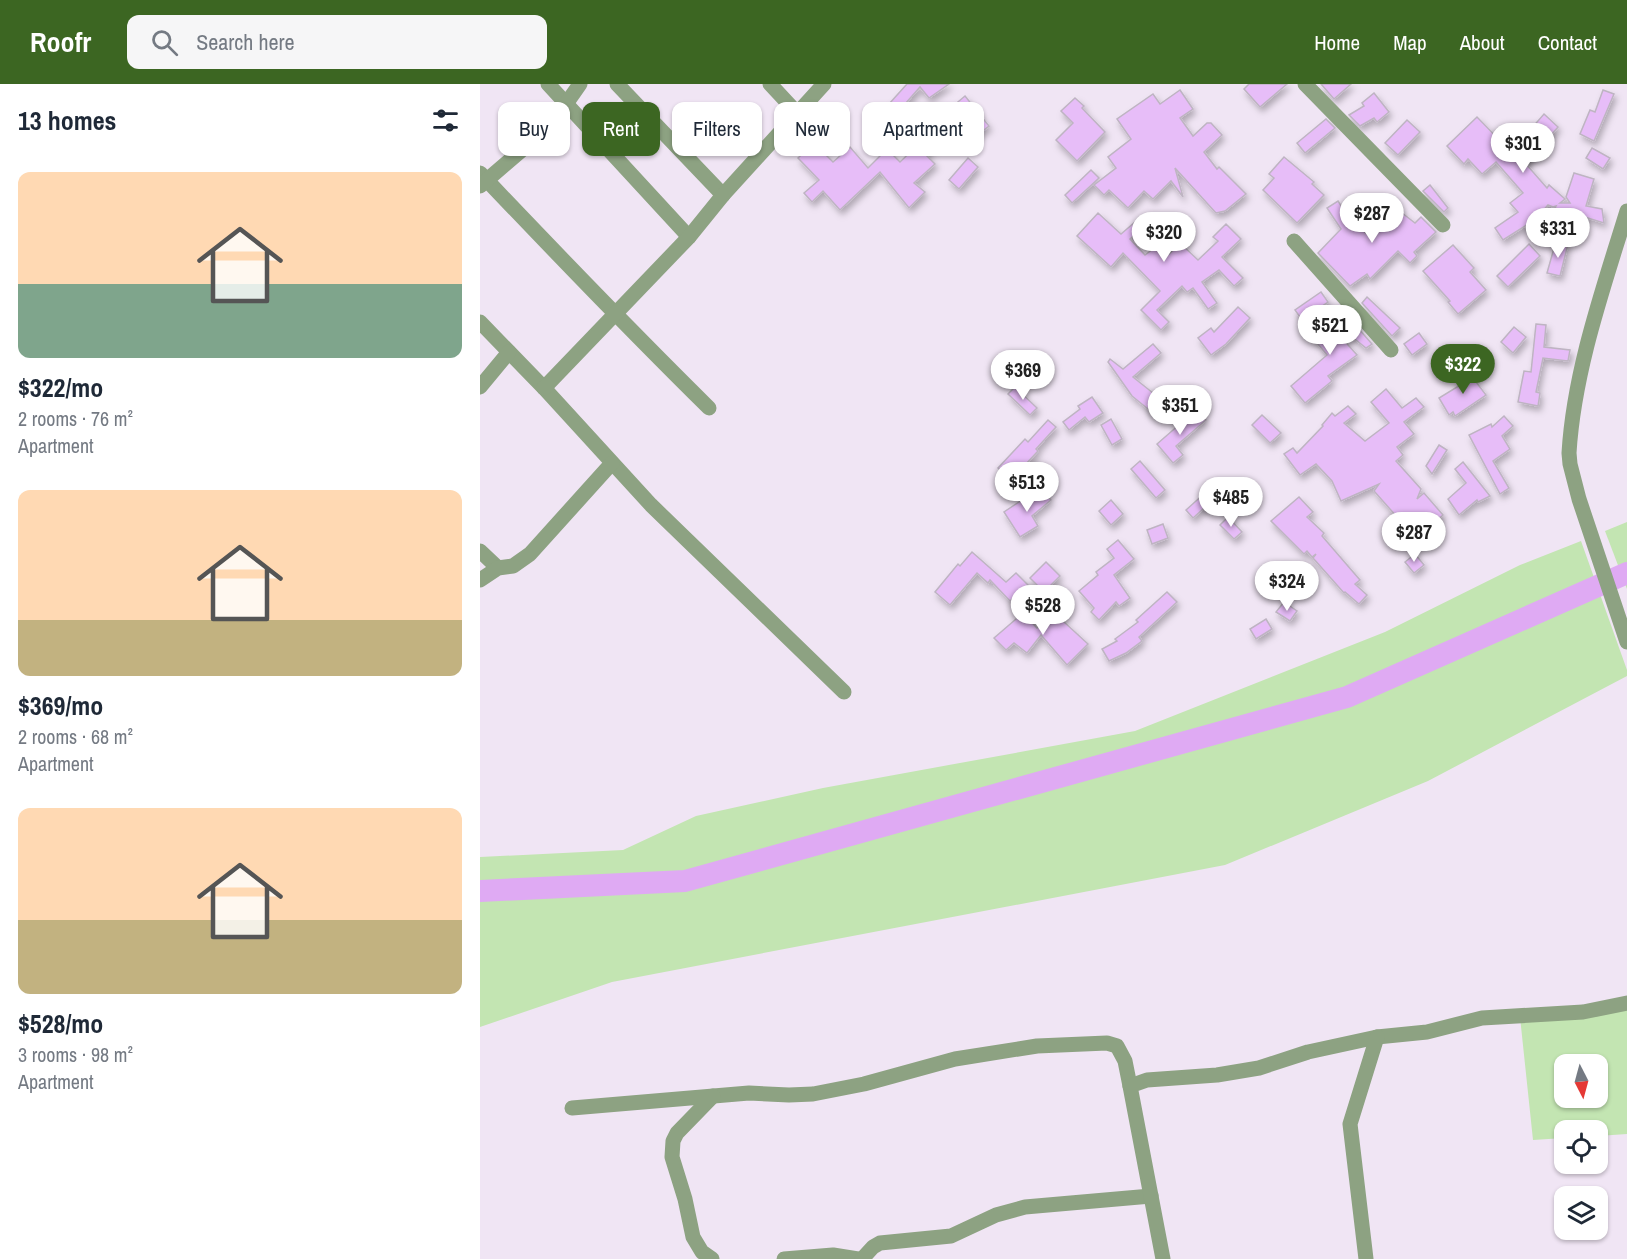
<!DOCTYPE html>
<html lang="en">
<head>
<meta charset="utf-8">
<style>
	:root { --surface:#fff; --page:#f6f6f7; --text:#1f2937; --muted:#747a83; --accent:#3c6622 }
	body { margin:0; font-family:"Archivo Narrow",sans-serif; background:var(--page); color:var(--text); height:100vh; display:flex; flex-direction:column; font-size:22px; white-space:nowrap }
	* { box-sizing:border-box; margin:0 }
	p { font-size:20px; color:var(--muted) }
	.icon { flex:none; width:33px; height:33px; fill:none; stroke:currentColor; stroke-width:2; stroke-linecap:round; stroke-linejoin:round }
	.map { position:relative; flex:1; overflow:hidden }
	.panel { display:flex; flex-direction:column; background:var(--surface); width:480px }
	.panel>* { flex:none }
	.hud { position:absolute; left:18px; top:18px; width:570px; height:54px; display:flex; gap:12px }
	.needle { width:39px; rotate:174deg }
	.fabs { position:absolute; left:1074px; top:970px; display:grid; gap:12px }
	.fabs a { display:grid; place-items:center; width:54px; height:54px; border-radius:12px; background:var(--surface); box-shadow:0 2px 4px #0004; font-size:30px }
	.price { position:absolute; translate:-50% -51px; padding:0 14px; border-radius:21px; background:#fff; color:#222; font-size:20px; line-height:39px; filter:drop-shadow(0 2px 3px #0008) }
	.price::after { content:''; position:absolute; left:50%; top:36px; width:18px; height:14px; margin-left:-9px; background:inherit; clip-path:polygon(0 0,100% 0,50% 100%) }
	.price.selected { background:var(--accent); color:#fff }
	ul { padding:0; list-style:none }
	li { display:grid; align-content:center; gap:12px; height:318px; padding:0 18px }
	li span { display:grid; place-items:center; height:186px; border-radius:12px; color:#555 }
	li>.icon { margin-inline-start:auto }
	span .icon { width:108px; height:108px; fill:#fffc; stroke-width:1 }
	li b { font-size:26px }
	h2 { display:flex; justify-content:space-between; align-items:center; height:72px; padding:0 18px; font-size:26px }
	.tag { padding:0 21px; border-radius:12px; background:var(--surface); box-shadow:0 2px 4px #0004; font-size:21px; line-height:54px }
	.tag.selected { background:var(--accent); color:#fff }
	header { display:flex; align-items:center; gap:36px; box-sizing:border-box; height:84px; padding:0 30px; background:var(--accent); color:#fff }
	header strong { font-size:28px }
	nav { display:flex; gap:33px; margin-inline-start:auto; font-size:21px }
	.search { width:420px; height:54px; background:var(--page); display:flex; align-items:center; gap:15px; box-sizing:border-box; padding:0 21px; border-radius:12px; color:var(--muted); font-size:22px }
	main { display:flex; flex:1; min-height:0 }
	.map>svg:first-child { display:block }
	.green { fill:#c3e5b2; fill-rule:evenodd }
	.lines { fill:none; stroke-linecap:round; stroke-linejoin:round }
	.river { stroke:#dfaaf3; stroke-width:22 }
	.building { fill:#e7bdf8; stroke:#beb4c2; stroke-width:1.5; filter:url(#shadow) }
	.minor { stroke:#8da282; stroke-width:15 }
</style>
</head>
<body>
<header>
<strong>Roofr</strong>
<div class="search"><svg class="icon" aria-label="search" viewBox="0 0 24 24"><circle cx="10" cy="10" r="6"/><path d="M15 15l6 6"/></svg>Search here</div>
<nav><a>Home</a><a>Map</a><a>About</a><a>Contact</a></nav>
</header>
<main>
<section class="panel">
<h2>13 homes<svg class="icon" aria-label="filters" viewBox="0 0 24 24"><path d="M4 7h16M4 17h16"/><circle cx="9" cy="7" r="2"/><circle cx="15" cy="17" r="2"/></svg></h2>
<ul>
<li><span style="background:linear-gradient(#ffd9b3 60%,#7fa58c 0)"><svg class="icon" aria-label="home" viewBox="0 0 24 24"><path d="M3 11l9-7 9 7M6 9v11h12V9"/></svg></span><div><b>$322/mo</b><p>2 rooms · 76 m²</p><p>Apartment</p></div></li>
<li><span style="background:linear-gradient(#ffd9b3 70%,#c2b280 0)"><svg class="icon" aria-label="home" viewBox="0 0 24 24"><path d="M3 11l9-7 9 7M6 9v11h12V9"/></svg></span><div><b>$369/mo</b><p>2 rooms · 68 m²</p><p>Apartment</p></div></li>
<li><span style="background:linear-gradient(#ffd9b3 60%,#c2b280 0)"><svg class="icon" aria-label="home" viewBox="0 0 24 24"><path d="M3 11l9-7 9 7M6 9v11h12V9"/></svg></span><div><b>$528/mo</b><p>3 rooms · 98 m²</p><p>Apartment</p></div></li>
</ul>
</section>
<div class="map">
<svg width="1147" height="1175" viewBox="0 0 1147 1175">
	<defs>
		<filter id="shadow"><feDropShadow dx="2.5" dy="4.5" stdDeviation="3" flood-color="#0004"/></filter>
	</defs>
	<rect width="100%" height="100%" fill="#f0e5f4"/>
	<g class="green">
		<path d="M1147 438V505L1125 447Z"/>
		<path d="M1101 457 1147 586V592L948 697 745 781 132 898 0 943V773L143 766 216 732 343 704 655 647 905 548 1040 481Z"/>
		<path d="M1147 916V1050L1118 1052V1047H1084V1054L1053 1056 1040 933ZM1084 981H1118V1014H1084Z"/>
	</g>
	<g class="lines">
		<path class="river" d="M0 807 205 797 867 613 1147 489"/>
	</g>
	<g class="building">
		<path d="M427 0H469L449 14 440 3 418 28 409 20Z"/>
		<path d="M769 0H807L780 23 764 5Z"/>
		<path d="M841 0H871L854 15Z"/>
		<path d="M700 6 713 25 700 34 713 52 727 39H731L742 51 724 68 737 85 739 83 766 110 745 127 736 129 695 84 703 113 691 97 673 115 664 107 648 124 629 106 624 111 614 101 636 84 628 73 651 55 637 35 673 10 680 20Z"/>
		<path d="M1123 6 1134 10 1114 57 1100 50 1110 26 1115 28Z"/>
		<path d="M894 9 909 28 897 38 894 34 880 42 869 31 884 22 882 19Z"/>
		<path d="M485 12 509 42 491 56 466 28Z"/>
		<path d="M595 14 604 22 602 24 625 48 597 77 576 56 593 39 581 27Z"/>
		<path d="M1064 30 1078 43 1046 80 1067 104 1069 101 1085 115 1080 119H1090L1086 113 1094 89 1114 95 1106 122 1122 125 1124 139 1075 124 1076 122 1073 123 1068 121 1056 135 1023 156 1015 144 1038 128 1030 119 1043 109 1016 78 1002 90 988 75 984 80 967 62 997 33 1031 68Z"/>
		<path d="M846 35 855 44 825 69 817 59Z"/>
		<path d="M927 36 940 48 918 71 905 59Z"/>
		<path d="M448 51 456 60 445 70 455 80 434 99 445 108 429 124 400 88 360 126 343 107 332 118 324 109 339 96 318 74 334 59 353 78 370 63 388 84 407 65 420 78Z"/>
		<path d="M1112 64 1130 74 1123 85 1106 74Z"/>
		<path d="M804 73 834 98 832 100 844 111 817 139 783 106 794 94 789 90Z"/>
		<path d="M488 74 498 83 479 105 469 96Z"/>
		<path d="M611 86 619 94 592 119 585 111Z"/>
		<path d="M950 101 968 124 964 128 943 107Z"/>
		<path d="M858 117 867 131 892 155 917 125 935 139 941 133 956 148 934 168 937 172 930 179 918 167 890 195 887 190 870 202 838 169 861 145 847 124Z"/>
		<path d="M618 129 641 150 655 138 661 145 650 155 665 171 681 159 689 170 700 159 718 176 738 157 733 153 746 140 761 155 742 173 763 194 754 202 739 186 722 198 737 219 728 225 713 204 707 208 702 202 677 226 689 238 681 246 661 226 680 207 643 169 631 183 597 152Z"/>
		<path d="M1076 157 1088 160 1080 192 1067 189Z"/>
		<path d="M1049 160 1060 172 1028 203 1017 192Z"/>
		<path d="M973 161 994 184 990 188 1006 206 978 230 968 218 970 217 943 187Z"/>
		<path d="M841 208 848 218 822 236 815 226Z"/>
		<path d="M887 213 920 244 912 252 882 219Z"/>
		<path d="M758 223 770 234 746 260 731 271 718 254 731 244 734 248Z"/>
		<path d="M864 228 892 260 886 264 866 248 861 253 877 271 848 292 852 297 825 319 811 302 847 271 833 254Z"/>
		<path d="M1056 240 1066 241 1064 263 1090 266 1088 277 1063 274 1056 308 1060 309 1058 322 1038 318 1044 287 1051 288Z"/>
		<path d="M1034 243 1046 253 1033 269 1021 258Z"/>
		<path d="M939 249 947 260 932 271 924 260Z"/>
		<path d="M673 260 681 269 653 293 683 317 673 329 652 312 628 278 630 275 643 285Z"/>
		<path d="M987 286 1006 311 975 332 973 328 969 331 959 314 982 300 977 293Z"/>
		<path d="M535 303 557 324 550 331 528 310Z"/>
		<path d="M906 305 922 324 936 314 944 323 924 338 934 350 917 363 923 371 916 377 941 405 937 415 944 409 963 431 942 451 929 438 925 442 894 407 899 400 861 417 852 397 836 380 820 391 804 370 813 364 817 369 843 342 842 341 852 329 855 332 868 322 876 330 864 339 885 357 909 339 891 318Z"/>
		<path d="M612 313 623 329 609 338 605 333 589 346 583 338 600 325 598 322Z"/>
		<path d="M716 326 726 336 696 362 703 371 693 379 677 360Z"/>
		<path d="M782 331 801 349 790 359 772 341Z"/>
		<path d="M1024 332 1033 342 1022 352 1030 365 1013 377 1029 404 1020 410 989 351 1011 340 1012 343Z"/>
		<path d="M631 335 642 355 632 361 621 341Z"/>
		<path d="M568 336 576 343 556 365 558 367 531 396 518 384 545 355 548 358Z"/>
		<path d="M959 361 967 366 952 390 946 382Z"/>
		<path d="M660 377 685 406 676 414 651 385Z"/>
		<path d="M983 378 1010 412 998 418 997 416 979 431 968 415 986 399 975 385Z"/>
		<path d="M561 405 571 416 552 432 558 442 540 453 524 428 542 416 545 420Z"/>
		<path d="M726 408 733 416 713 434 706 426Z"/>
		<path d="M819 413 833 428 827 433 844 449 842 452 880 496 875 500 887 511 879 520 865 508 864 509 833 474 836 470 832 473 827 467 824 470 791 437Z"/>
		<path d="M631 416 643 430 631 441 619 427Z"/>
		<path d="M748 433 762 448 754 455 740 441Z"/>
		<path d="M683 440 688 454 672 460 667 446Z"/>
		<path d="M638 456 654 475 634 491 650 514 639 522 636 518 619 536 611 528 614 524 599 507 618 491 616 488 634 474 627 465Z"/>
		<path d="M492 468 526 498 536 489 548 501 530 517 510 496 508 499 497 489 470 521 455 508 478 480 480 482Z"/>
		<path d="M935 470 944 481 934 489 925 478Z"/>
		<path d="M566 478 580 492 564 508 550 494Z"/>
		<path d="M804 478 812 488 791 505 783 495Z"/>
		<path d="M687 508 697 518 659 553 662 557 646 569 629 577 622 565 637 557 635 555 658 538 656 536Z"/>
		<path d="M804 518 817 527 810 537 796 528Z"/>
		<path d="M571 526 608 560 587 581 561 551 547 569 534 559 526 566 514 554 543 529 557 544Z"/>
		<path d="M786 535 792 545 776 555 770 545Z"/>
	</g>
	<g class="lines">
		<g class="minor">
			<path d="M68 0 209 153"/>
			<path d="M137 0 243 111"/>
			<path d="M290 0 318 30"/>
			<path d="M825 0 963 141"/>
			<path d="M0 89C75 168 151 247 229 324"/>
			<path d="M0 102 57 53 86 20 100 0"/>
			<path d="M1147 127C1123 205 1094 287 1089 369L1090 380 1099 415 1147 558"/>
			<path d="M814 157 911 266"/>
			<path d="M0 238 64 304 171 421 364 608"/>
			<path d="M0 303 29 268"/>
			<path d="M64 304 209 153 243 111 344 0"/>
			<path d="M0 467 18 484"/>
			<path d="M0 496 18 484 33 482 50 470 132 379"/>
			<path d="M92 1024 269 1009 309 1011 333 1010 384 1000 475 975 557 962 627 959 637 962 645 977 650 1002"/>
			<path d="M232 1175 222 1168 213 1153 205 1115 192 1073 193 1057 197 1049 233 1012"/>
			<path d="M304 1175 353 1171 378 1175"/>
			<path d="M382 1175 393 1163 400 1159 471 1152 516 1131 545 1123 671 1112"/>
			<path d="M683 1175 650 1002 667 996 737 991 779 984 828 968 897 953 947 948 1002 934 1103 928 1147 919"/>
			<path d="M886 1175 870 1040 897 953"/>
		</g>
	</g>
</svg>
<div class="fabs">
<a><svg class="needle" viewBox="-14 -14 28 28"><path d="M0-13l5 13h-10z" fill="#e53935"/><path d="M0 13l5-13h-10z" fill="#747a83"/></svg></a>
<a><svg class="icon" aria-label="locate" viewBox="0 0 24 24"><circle cx="12" cy="12" r="6"/><path d="M12 2v4M12 18v4M2 12h4M18 12h4"/></svg></a>
<a><svg class="icon" aria-label="layers" viewBox="0 0 24 24"><path d="M12 4l9 5-9 5-9-5zM3 14l9 5 9-5"/></svg></a>
</div>
<b class="price" style="left:1043px;top:90px">$301</b>
<b class="price" style="left:892px;top:160px">$287</b>
<b class="price" style="left:1078px;top:175px">$331</b>
<b class="price" style="left:684px;top:179px">$320</b>
<b class="price" style="left:850px;top:272px">$521</b>
<b class="price selected" style="left:983px;top:311px">$322</b>
<b class="price" style="left:543px;top:317px">$369</b>
<b class="price" style="left:700px;top:352px">$351</b>
<b class="price" style="left:547px;top:429px">$513</b>
<b class="price" style="left:751px;top:444px">$485</b>
<b class="price" style="left:934px;top:479px">$287</b>
<b class="price" style="left:807px;top:528px">$324</b>
<b class="price" style="left:563px;top:552px">$528</b>
<div class="hud">
<a class="tag">Buy</a>
<a class="tag selected">Rent</a>
<a class="tag">Filters</a>
<a class="tag">New</a>
<a class="tag">Apartment</a>
</div>
</div>
</main>
</body>
</html>
